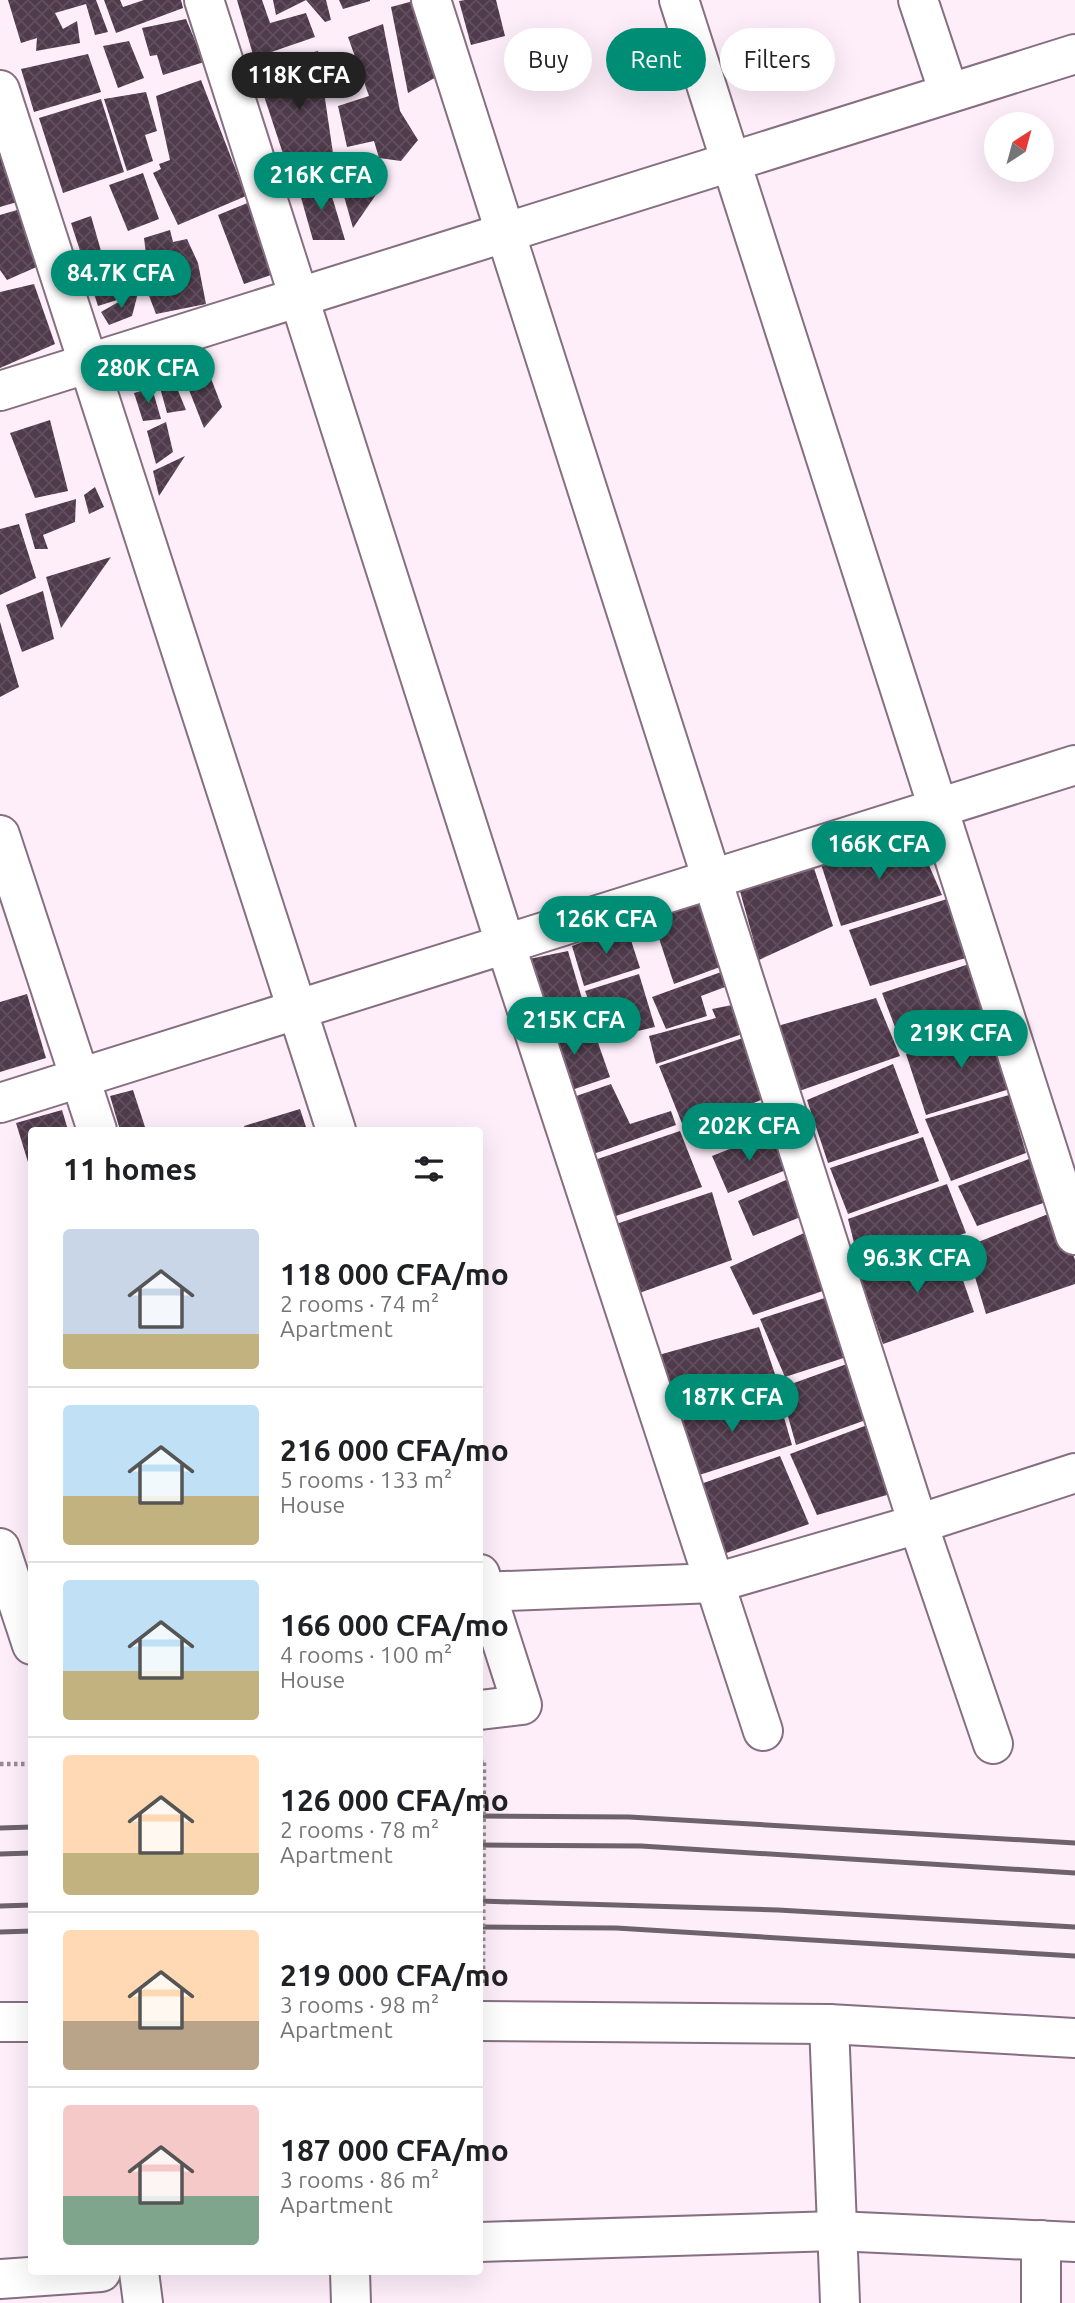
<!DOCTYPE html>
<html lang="en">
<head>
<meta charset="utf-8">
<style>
	:root { --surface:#fff; --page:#f6f6f6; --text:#202124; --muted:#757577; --line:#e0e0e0; --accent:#008d76 }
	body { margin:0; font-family:Ubuntu,sans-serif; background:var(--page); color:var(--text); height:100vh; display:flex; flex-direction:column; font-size:26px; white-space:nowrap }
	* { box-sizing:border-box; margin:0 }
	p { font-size:23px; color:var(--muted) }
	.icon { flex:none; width:38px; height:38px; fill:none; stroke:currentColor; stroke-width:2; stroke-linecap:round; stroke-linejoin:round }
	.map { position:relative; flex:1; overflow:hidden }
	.details { position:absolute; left:28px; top:1127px; width:455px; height:1148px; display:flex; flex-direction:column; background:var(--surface); border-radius:7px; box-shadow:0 7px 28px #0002 }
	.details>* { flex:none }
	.guide { position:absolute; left:504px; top:28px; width:466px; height:63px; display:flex; gap:14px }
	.needle { width:46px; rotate:36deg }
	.fabs { position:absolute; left:984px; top:112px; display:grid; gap:14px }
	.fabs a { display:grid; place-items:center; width:70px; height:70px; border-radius:50%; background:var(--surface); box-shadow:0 7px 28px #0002; font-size:35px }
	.price { position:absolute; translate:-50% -60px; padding:0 16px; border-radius:24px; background:var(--accent); color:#fff; font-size:23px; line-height:46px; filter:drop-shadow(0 2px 4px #0008) }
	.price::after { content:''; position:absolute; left:50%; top:42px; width:21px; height:16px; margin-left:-10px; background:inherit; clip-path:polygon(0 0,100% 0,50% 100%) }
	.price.active { background:#222; color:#fff }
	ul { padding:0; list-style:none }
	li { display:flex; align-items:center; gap:21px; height:175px; padding:0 35px }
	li+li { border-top:2px solid var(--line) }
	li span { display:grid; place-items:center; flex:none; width:196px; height:140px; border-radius:7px; color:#555 }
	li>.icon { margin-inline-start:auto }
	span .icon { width:84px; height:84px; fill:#fffc; stroke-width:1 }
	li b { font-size:30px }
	h2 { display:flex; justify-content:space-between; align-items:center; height:84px; padding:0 35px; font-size:30px }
	.tag { padding:0 24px; border-radius:32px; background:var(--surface); box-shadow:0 7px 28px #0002; font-size:24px; line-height:63px }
	.tag.active { background:var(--accent); color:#fff }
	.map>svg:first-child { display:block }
	.building { fill:url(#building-cross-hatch) }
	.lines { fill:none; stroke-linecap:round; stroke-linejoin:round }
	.minor-casing { stroke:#866f81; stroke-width:42 }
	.path { stroke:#968a94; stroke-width:4.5; stroke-dasharray:3.5 3.5; stroke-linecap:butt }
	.minor { stroke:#fff; stroke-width:38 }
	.rail { stroke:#6e636c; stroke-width:5 }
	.path-bridge { stroke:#968a94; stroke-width:4.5; stroke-dasharray:3.5 3.5; stroke-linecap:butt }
</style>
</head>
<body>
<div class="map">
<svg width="1075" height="2303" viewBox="0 0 1075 2303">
	<defs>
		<pattern id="building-cross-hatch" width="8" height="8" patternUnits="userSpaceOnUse" patternTransform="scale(1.75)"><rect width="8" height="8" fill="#4f3b4b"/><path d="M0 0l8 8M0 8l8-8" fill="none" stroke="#614f5d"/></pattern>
	</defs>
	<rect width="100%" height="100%" fill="#feeefa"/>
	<g class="building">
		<path d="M8 0H96L108 32 95 35 86 4 55 13 63 29 77 21 80 43 36 51 37 38 21 43Z"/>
		<path d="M104 0H120L123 7 144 0H181L183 8 116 33Z"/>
		<path d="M237 0H262L270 23 306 13 315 37 254 58Z"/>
		<path d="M273 0H326L331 20 325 22 306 0 276 15Z"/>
		<path d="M339 0H370V1L343 9Z"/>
		<path d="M417 0 438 76 408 93 391 7Z"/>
		<path d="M465 0H496L505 36 471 45 459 1Z"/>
		<path d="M186 19 204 62 163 75 157 55 150 56 142 28Z"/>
		<path d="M383 24 400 111 418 140 401 161 379 158 374 141 347 147 338 106 369 96 348 37Z"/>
		<path d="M129 41 144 78 118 88 103 46Z"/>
		<path d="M318 51 335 167 290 175 264 96 257 66Z"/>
		<path d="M88 54 101 92 34 112 21 69Z"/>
		<path d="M201 80 246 196 178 225 153 173 161 169 159 164 170 160 156 96Z"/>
		<path d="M146 92 157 131 145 135 153 161 127 171 104 99Z"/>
		<path d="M101 99 124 172 63 193 39 118Z"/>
		<path d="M0 142 17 202 0 207Z"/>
		<path d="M370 165 382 186 353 228 339 179Z"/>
		<path d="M143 173 159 219 128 231 109 185Z"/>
		<path d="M327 180 345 240H313L298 187Z"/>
		<path d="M257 199 286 270 244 284 218 215Z"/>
		<path d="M17 210 41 265 7 280 0 270V215Z"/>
		<path d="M91 216 101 251 119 250 128 264 116 273 123 283 120 299 98 306 71 223Z"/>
		<path d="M170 230 173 242 187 239 198 263 206 304 156 314 134 257 146 254 144 238Z"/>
		<path d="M34 284 55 344 0 368V292Z"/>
		<path d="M138 293 132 316 109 325 101 312 127 297Z"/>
		<path d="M172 376 186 410 167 413 159 384Z"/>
		<path d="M210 376 222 407 204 428 189 390Z"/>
		<path d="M152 388 161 419 143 421 134 393Z"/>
		<path d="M50 420 68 491 35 498 10 433Z"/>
		<path d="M166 422 173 452 156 464 147 431Z"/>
		<path d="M185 456 159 496 153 471Z"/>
		<path d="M95 487 104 507 89 514 84 495Z"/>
		<path d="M76 499 75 522 43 535 48 549H35L25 514Z"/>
		<path d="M19 524 36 578 0 595V529Z"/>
		<path d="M111 557 61 628 46 577Z"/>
		<path d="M43 591 54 639 22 652 6 605Z"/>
		<path d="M0 622 19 687 0 697Z"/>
		<path d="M918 840 942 895 841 926 820 861Z"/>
		<path d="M813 865 833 926 759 960 738 884Z"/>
		<path d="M947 899 969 957 870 986 849 930Z"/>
		<path d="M709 902 728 964 674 984 651 914Z"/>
		<path d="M626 925 640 968 584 986 572 946Z"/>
		<path d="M568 951 585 1009 547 1020 529 959Z"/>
		<path d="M969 964 987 1021 903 1048 882 993Z"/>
		<path d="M724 971 733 984 701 996 707 1016 666 1029 652 997Z"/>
		<path d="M639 974 655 1027 603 1039 585 991Z"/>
		<path d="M27 994 46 1058 0 1072V1002Z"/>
		<path d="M876 998 900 1056 799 1091 774 1027Z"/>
		<path d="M732 1005 745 1033 656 1064 649 1036 716 1018 712 1009Z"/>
		<path d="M589 1017 610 1077 557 1095 540 1036Z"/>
		<path d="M997 1025 1016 1087 926 1115 906 1054Z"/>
		<path d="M749 1036 771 1096 685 1131 659 1066Z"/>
		<path d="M893 1064 919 1133 828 1163 807 1100Z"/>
		<path d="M611 1084 630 1124 671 1111 676 1125 582 1158 559 1102Z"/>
		<path d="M133 1090 146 1130H120L110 1096Z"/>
		<path d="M1009 1095 1026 1153 951 1181 925 1119Z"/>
		<path d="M300 1109 307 1130H245L244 1126Z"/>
		<path d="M62 1110 68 1130H32L31 1172 16 1123Z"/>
		<path d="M680 1131 702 1187 601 1221 583 1164Z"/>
		<path d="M772 1132 786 1170 728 1193 712 1156Z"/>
		<path d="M923 1137 939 1181 848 1214 830 1168Z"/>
		<path d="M1029 1159 1046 1202 977 1226 958 1186Z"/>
		<path d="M786 1180 803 1216 753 1236 738 1201Z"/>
		<path d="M947 1184 966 1233 861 1270 848 1219Z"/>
		<path d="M712 1192 732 1260 628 1297 610 1226Z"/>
		<path d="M1058 1210 1075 1260V1284L986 1314 966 1247Z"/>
		<path d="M815 1228 837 1286 753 1315 730 1267Z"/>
		<path d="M951 1246 974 1312 883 1344 860 1278Z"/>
		<path d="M837 1294 859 1353 785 1377 760 1319Z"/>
		<path d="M759 1327 778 1383 674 1419 655 1356Z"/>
		<path d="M858 1360 877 1416 796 1445 780 1388Z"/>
		<path d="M776 1390 792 1445 687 1479 671 1424Z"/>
		<path d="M878 1421 901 1491 817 1515 790 1454Z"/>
		<path d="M780 1456 809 1524 718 1556 695 1486Z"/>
	</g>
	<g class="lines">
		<g class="minor-casing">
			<g id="minor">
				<path d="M204 0 505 943 763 1731"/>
				<path d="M431 0 918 1524 993 1744"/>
				<path d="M679 0 1075 1235"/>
				<path d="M918 0 949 93"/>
				<path d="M0 90 336 1130"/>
				<path d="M0 391 1075 54"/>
				<path d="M0 835 97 1130"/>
				<path d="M0 1103 1075 765"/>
				<path d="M0 1548 32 1645"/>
				<path d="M480 1574 522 1705 480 1710"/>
				<path d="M480 1592 715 1583 918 1524 1075 1473"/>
				<path d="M480 2021 829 2024 1075 2038"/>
				<path d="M0 2022H32"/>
				<path d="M829 2024 840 2303"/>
				<path d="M1041 2240V2303"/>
				<path d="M480 2242 836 2231 1075 2242"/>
				<path d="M139 2272 143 2303"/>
				<path d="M350 2272 351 2303"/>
				<path d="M0 2279 101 2272"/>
			</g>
		</g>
		<g class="path">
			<path d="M480 1762H484"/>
			<path d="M0 1764H32"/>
		</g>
		<use href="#minor" class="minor"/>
		<g class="rail">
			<path d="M480 1816 629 1817 1075 1843"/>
			<path d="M0 1828 32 1827"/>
			<path d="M480 1845 641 1846 1075 1873"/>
			<path d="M0 1854 32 1853"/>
			<path d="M480 1901 778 1910 1075 1927"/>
			<path d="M0 1906 32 1905"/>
			<path d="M480 1927 616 1928 1075 1956"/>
			<path d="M0 1932 32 1931"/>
		</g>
		<path class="path-bridge" d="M483 1983 484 1762"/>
	</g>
</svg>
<div class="fabs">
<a><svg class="needle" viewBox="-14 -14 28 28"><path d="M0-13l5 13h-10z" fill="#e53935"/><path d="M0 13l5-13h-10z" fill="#757577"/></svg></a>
</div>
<b class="price active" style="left:299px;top:112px">118K CFA</b>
<b class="price" style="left:321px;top:212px">216K CFA</b>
<b class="price" style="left:121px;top:310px">84.7K CFA</b>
<b class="price" style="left:148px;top:405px">280K CFA</b>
<b class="price" style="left:879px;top:881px">166K CFA</b>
<b class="price" style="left:606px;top:956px">126K CFA</b>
<b class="price" style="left:574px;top:1057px">215K CFA</b>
<b class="price" style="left:961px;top:1070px">219K CFA</b>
<b class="price" style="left:749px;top:1163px">202K CFA</b>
<b class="price" style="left:917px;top:1295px">96.3K CFA</b>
<b class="price" style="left:732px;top:1434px">187K CFA</b>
<div class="guide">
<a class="tag">Buy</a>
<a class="tag active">Rent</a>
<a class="tag">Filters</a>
</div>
<section class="details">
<h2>11 homes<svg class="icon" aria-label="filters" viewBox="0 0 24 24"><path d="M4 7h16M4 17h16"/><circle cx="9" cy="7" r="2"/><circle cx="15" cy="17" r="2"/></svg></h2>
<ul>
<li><span style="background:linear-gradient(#c9d6e8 75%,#c2b280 0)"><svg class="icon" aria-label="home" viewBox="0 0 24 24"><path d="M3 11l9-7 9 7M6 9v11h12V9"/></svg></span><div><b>118 000 CFA/mo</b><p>2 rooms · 74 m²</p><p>Apartment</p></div></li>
<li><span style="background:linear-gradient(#bfe0f5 65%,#c2b280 0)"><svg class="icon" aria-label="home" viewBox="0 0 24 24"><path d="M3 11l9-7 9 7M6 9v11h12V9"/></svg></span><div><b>216 000 CFA/mo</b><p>5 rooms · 133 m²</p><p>House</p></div></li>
<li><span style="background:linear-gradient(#bfe0f5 65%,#c2b280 0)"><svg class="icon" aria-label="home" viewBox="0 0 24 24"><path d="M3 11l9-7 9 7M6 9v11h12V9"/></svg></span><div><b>166 000 CFA/mo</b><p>4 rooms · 100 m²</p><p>House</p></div></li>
<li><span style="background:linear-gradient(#ffd9b3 70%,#c2b280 0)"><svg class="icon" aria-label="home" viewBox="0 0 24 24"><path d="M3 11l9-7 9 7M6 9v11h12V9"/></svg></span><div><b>126 000 CFA/mo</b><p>2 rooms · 78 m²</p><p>Apartment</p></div></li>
<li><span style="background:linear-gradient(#ffd9b3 65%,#b9a48a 0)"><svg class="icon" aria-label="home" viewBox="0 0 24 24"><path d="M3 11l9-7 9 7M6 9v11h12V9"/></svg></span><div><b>219 000 CFA/mo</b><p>3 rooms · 98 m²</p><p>Apartment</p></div></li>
<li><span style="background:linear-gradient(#f6c9c9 65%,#7fa58c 0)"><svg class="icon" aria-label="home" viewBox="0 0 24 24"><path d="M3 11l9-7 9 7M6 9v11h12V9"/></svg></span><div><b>187 000 CFA/mo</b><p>3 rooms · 86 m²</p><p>Apartment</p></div></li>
</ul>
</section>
</div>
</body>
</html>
